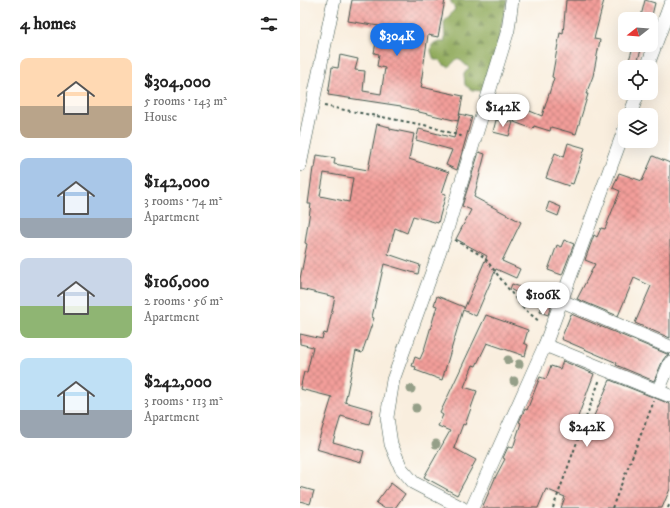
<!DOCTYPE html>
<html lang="en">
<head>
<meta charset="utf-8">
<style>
	:root { --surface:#fff; --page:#f6f6f6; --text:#222; --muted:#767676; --accent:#1a73e8 }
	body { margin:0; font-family:"IM FELL DW Pica",serif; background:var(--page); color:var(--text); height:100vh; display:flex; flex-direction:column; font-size:15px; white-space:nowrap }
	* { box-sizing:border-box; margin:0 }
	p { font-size:13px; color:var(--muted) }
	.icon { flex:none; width:22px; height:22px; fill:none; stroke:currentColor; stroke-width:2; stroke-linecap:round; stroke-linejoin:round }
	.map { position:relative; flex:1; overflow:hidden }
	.details { display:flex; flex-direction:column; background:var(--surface); width:300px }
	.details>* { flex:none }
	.needle { width:26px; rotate:253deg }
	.buttons { position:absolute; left:318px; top:12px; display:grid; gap:8px }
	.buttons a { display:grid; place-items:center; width:40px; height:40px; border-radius:8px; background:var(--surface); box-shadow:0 4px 16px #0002; font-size:20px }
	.price { position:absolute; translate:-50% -34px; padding:0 9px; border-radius:14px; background:#fff; color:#222; font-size:13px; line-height:26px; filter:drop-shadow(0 1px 2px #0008) }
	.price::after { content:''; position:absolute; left:50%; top:24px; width:12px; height:9px; margin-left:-6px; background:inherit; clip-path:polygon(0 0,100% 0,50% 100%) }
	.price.selected { background:var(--accent); color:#fff }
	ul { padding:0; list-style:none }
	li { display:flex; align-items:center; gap:12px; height:100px; padding:0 20px }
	li span { display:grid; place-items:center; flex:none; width:112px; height:80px; border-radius:8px; color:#555 }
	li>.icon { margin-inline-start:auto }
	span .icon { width:48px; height:48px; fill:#fffc; stroke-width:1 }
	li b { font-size:17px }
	h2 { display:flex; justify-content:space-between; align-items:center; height:48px; padding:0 20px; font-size:17px }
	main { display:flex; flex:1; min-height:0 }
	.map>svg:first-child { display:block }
	.forest { fill:url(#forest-firs); stroke:#587448 }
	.building { fill:url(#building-cross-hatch); fill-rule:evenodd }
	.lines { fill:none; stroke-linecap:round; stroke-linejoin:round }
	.minor-casing { stroke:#40584e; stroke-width:14 }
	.path { stroke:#40584e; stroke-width:2; stroke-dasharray:3 3; stroke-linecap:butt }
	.minor { stroke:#fff; stroke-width:13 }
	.tree { fill:#959f88 }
</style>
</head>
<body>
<main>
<section class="details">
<h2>4 homes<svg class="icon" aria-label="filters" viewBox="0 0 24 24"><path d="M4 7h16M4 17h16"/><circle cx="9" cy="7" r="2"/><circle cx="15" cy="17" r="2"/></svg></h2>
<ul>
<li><span style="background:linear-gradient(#ffd9b3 60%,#b9a48a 0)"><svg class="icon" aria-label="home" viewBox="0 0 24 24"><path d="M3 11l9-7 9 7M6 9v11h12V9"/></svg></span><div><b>$304,000</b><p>5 rooms · 143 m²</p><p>House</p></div></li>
<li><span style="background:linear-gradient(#a9c7e8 75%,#9aa5b1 0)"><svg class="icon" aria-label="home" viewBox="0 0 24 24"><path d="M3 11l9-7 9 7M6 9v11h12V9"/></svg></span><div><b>$142,000</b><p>3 rooms · 74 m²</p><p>Apartment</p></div></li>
<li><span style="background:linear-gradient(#c9d6e8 60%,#8fb573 0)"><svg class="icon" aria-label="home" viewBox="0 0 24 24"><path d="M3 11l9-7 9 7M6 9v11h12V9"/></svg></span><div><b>$106,000</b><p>2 rooms · 56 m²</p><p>Apartment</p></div></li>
<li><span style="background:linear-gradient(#bfe0f5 65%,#9aa5b1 0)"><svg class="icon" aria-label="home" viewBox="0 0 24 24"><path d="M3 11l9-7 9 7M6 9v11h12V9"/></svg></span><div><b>$242,000</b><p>3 rooms · 113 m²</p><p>Apartment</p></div></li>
</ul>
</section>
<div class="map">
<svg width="370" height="508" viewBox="0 0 370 508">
	<defs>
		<pattern id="forest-firs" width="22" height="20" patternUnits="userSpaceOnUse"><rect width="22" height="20" fill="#90aa5c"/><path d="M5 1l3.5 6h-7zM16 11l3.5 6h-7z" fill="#758c4d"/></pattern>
		<pattern id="building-cross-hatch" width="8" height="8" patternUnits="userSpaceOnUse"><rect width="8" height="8" fill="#f39e9a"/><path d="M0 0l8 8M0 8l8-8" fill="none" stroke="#c4827e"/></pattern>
	</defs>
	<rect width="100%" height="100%" fill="#fdfcf7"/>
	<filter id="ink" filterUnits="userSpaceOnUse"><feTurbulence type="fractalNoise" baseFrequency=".025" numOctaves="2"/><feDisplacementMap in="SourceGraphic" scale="8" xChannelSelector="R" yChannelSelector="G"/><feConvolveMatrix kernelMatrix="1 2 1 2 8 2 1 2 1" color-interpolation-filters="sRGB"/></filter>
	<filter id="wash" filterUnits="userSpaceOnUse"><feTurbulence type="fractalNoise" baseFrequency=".012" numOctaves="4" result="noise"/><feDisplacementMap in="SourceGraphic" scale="16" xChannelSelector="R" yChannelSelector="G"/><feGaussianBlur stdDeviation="0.9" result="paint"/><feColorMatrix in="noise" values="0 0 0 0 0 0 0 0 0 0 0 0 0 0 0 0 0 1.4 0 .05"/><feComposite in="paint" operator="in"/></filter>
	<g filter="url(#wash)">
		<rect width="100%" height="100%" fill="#f9eede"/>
		<path class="forest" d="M150 0H207L190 83 182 91 172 90 165 85 164 74 169 68 158 58 149 67 144 65 139 60H134L131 51 132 45 138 42H145L144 22 155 9Z"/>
		<g id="blocks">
			<g class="building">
				<path d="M52 0H145L138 37 128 35 121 83 122 84 121 87 163 96 158 121 119 112V111L101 107V106L28 95 32 67 38 68 40 55 58 59 55 70 65 71 63 91 81 94 85 68 77 66 79 54 74 53 79 26 48 21Z"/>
				<path d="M266 0H304L294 39 300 40 293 76 286 94H288L276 134 251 127 250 131 234 126 233 129 214 122 220 107 242 116 254 78 252 77 260 33 263 34Z"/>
				<path d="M345 0 355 3 351 19 341 16Z"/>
				<path d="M333 47 341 50 337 63 329 60Z"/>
				<path d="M160 114 172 117 157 170 146 165 152 150 116 140 119 129 154 138Z"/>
				<path d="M196 120 213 122 209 136 193 132Z"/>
				<path d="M77 124 90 127V129L114 134 109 159 149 172 142 193 146 194 138 223 113 216 107 233 95 228 88 254 120 265 118 274 84 264 72 317 74 318 62 353 56 351 45 402 73 410 69 424 41 416 33 442 64 451 61 462 16 449 32 397 0 389 4 372H7L13 347 0 344V334L22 339 24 333 27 334 35 297 0 289V279L7 244 5 243 11 204H8L13 168H15L17 155 35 158 34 164 68 170ZM24 173 53 178 49 202 20 196Z"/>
				<path d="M268 143 285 148 273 184 270 183 269 186 246 178 255 153 264 157Z"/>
				<path d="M179 152 185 154 174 197 221 222 202 261 220 269 216 278 196 269 176 316 163 310 142 380 115 370 116 367 112 366 115 357 120 359 124 350 137 306 134 305 137 296 164 307V309L187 256 156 239 171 210 162 206Z"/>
				<path d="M353 156 370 163V338L335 323 351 286 334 278 318 316 277 299 295 264 285 260 294 235 297 237 301 228 305 229 320 191 313 188 319 173 342 181Z"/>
				<path d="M249 202 261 207 258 216 246 211Z"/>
				<path d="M264 240 274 244 262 275 248 270 257 245 261 247Z"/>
				<path d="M212 284 253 299 248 315 240 312 242 306 227 300 228 299 210 289Z"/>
				<path d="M271 314 367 354 370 355 366 356 363 360 354 381 316 365 317 363 261 339Z"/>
				<path d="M186 315 228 330 224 343 228 345 225 356 187 343 176 366 173 365 164 387 177 391 165 425 163 424 154 448 176 460 157 495 124 477 150 431 138 426 143 415 140 413Z"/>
				<path d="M263 361 294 374 276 422 289 427 310 380 370 404V489L362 508H261L265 497 246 489 238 508H182L196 476 205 459 203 458 208 447 213 448 221 423 219 422 225 409 227 410 240 377 246 379 251 366 260 369Z"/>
				<path d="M91 483 105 494 95 508H84L76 503Z"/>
				<path d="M0 487 14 491 10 504 0 501Z"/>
			</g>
		</g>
	</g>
	<g filter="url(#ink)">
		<use href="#blocks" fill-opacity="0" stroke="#40584e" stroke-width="1"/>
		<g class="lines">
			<g class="minor-casing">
				<g id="minor">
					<path d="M347 67 370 5"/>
					<path d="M330 115 338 93"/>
					<path d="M0 165 34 0"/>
					<path d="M262 301 370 347"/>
					<path d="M245 345 370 396"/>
					<path d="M358 391 370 363"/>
					<path d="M162 508 114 483 101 468 91 444 87 417 93 380 144 239 208 30 212 0"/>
					<path d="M172 508 245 345 325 128"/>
				</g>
			</g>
			<g class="path">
				<path d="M24 106 129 126 164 137"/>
				<path d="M155 240 184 257 223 308 240 322"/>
				<path d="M253 508 300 379"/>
				<path d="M312 508 354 401"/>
				<path d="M368 508 370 503"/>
			</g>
			<use href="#minor" class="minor"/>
		</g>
		<g class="tree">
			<circle cx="208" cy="360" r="4.5"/>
			<circle cx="219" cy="364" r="4.5"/>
			<circle cx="214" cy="381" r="4.5"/>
			<circle cx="111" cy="389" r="4.5"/>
			<circle cx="116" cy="408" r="4.5"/>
			<circle cx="136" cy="444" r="4.5"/>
		</g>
	</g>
</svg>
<div class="buttons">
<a><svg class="needle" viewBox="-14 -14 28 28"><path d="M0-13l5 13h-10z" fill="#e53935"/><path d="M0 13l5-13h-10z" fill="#767676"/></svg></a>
<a><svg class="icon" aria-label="locate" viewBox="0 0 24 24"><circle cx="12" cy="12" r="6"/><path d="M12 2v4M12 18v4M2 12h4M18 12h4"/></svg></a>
<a><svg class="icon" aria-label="layers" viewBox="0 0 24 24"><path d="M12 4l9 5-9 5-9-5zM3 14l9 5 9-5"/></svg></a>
</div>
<b class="price selected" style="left:97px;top:57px">$304K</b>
<b class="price" style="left:203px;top:128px">$142K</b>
<b class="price" style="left:243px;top:316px">$106K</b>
<b class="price" style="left:287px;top:448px">$242K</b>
</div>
</main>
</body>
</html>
